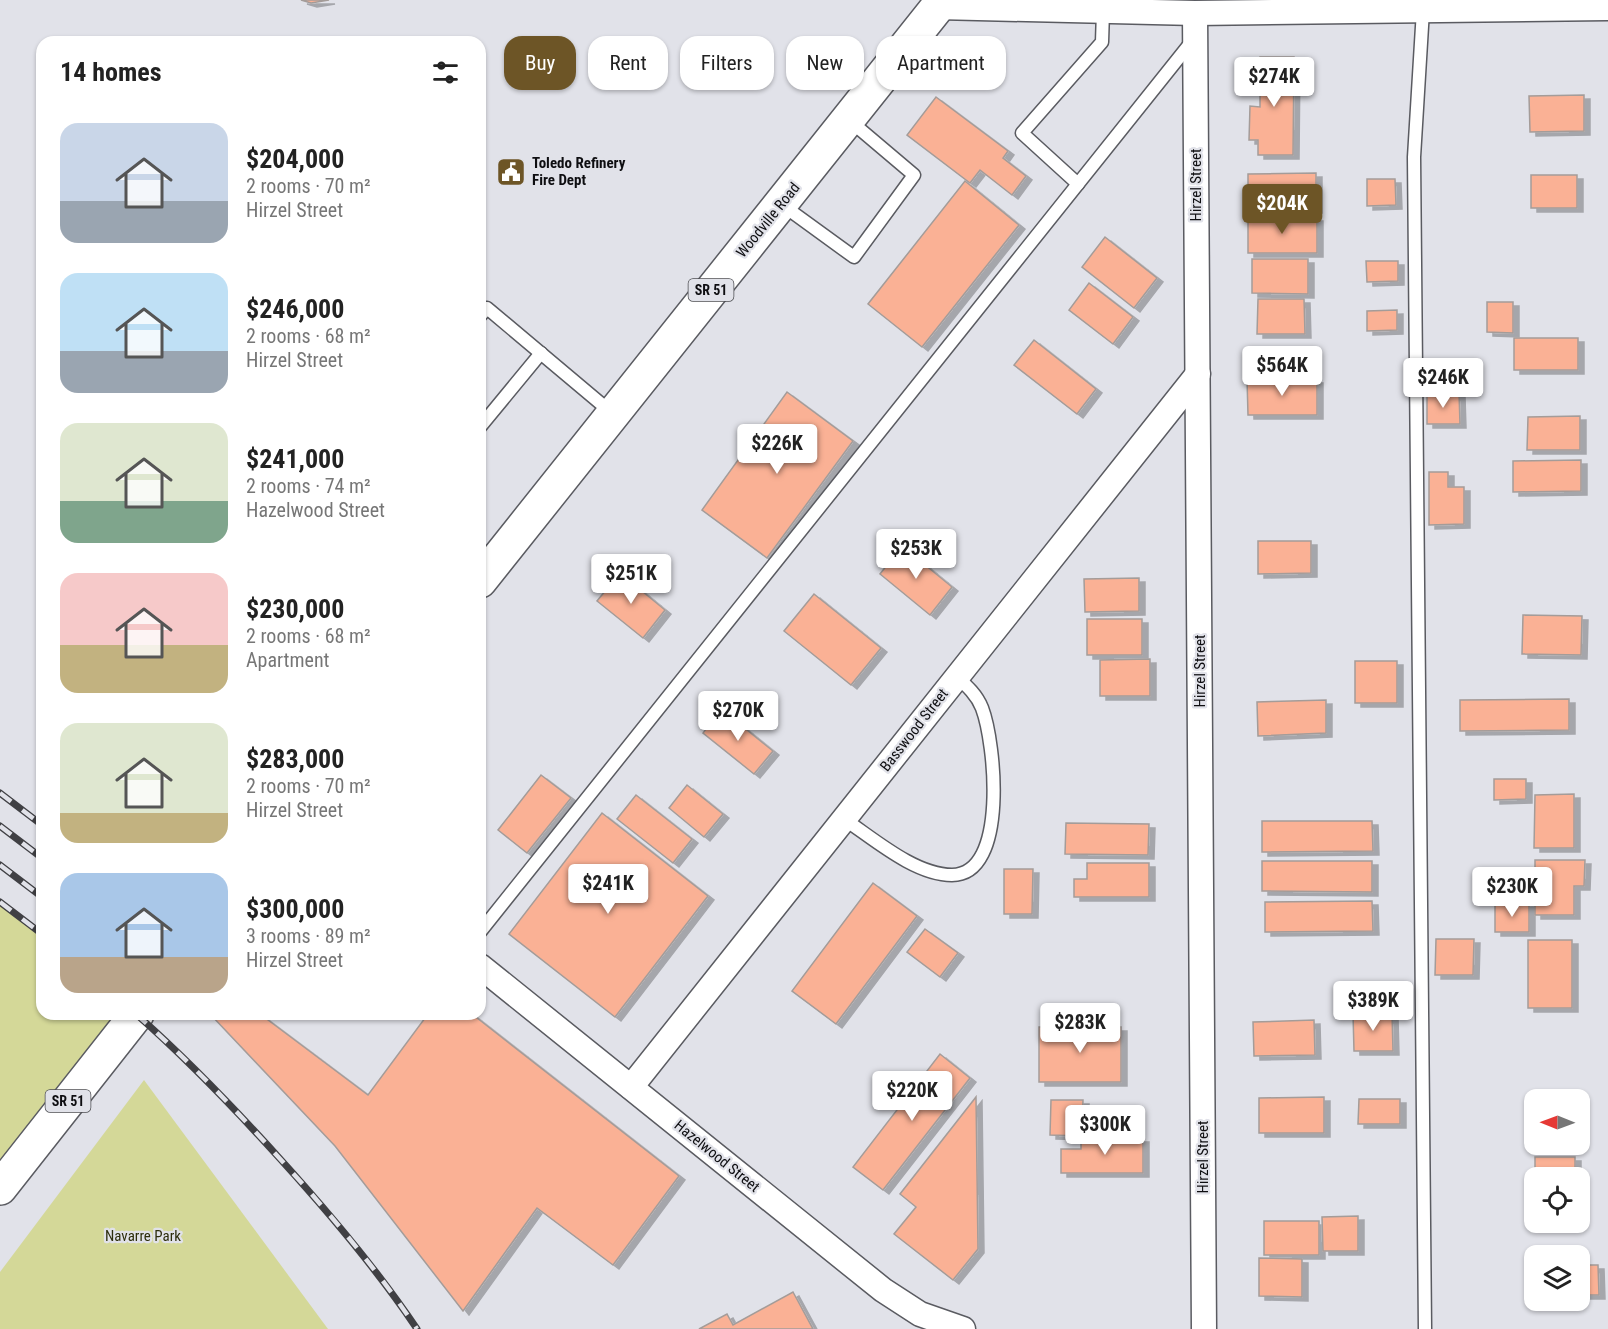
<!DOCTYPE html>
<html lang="en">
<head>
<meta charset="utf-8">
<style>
	:root { --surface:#fff; --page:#f6f6f6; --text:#222; --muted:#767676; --accent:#6d5526 }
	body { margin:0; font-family:"Roboto Condensed",sans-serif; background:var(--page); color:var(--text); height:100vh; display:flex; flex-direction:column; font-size:22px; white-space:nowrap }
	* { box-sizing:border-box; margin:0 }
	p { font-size:20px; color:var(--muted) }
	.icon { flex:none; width:33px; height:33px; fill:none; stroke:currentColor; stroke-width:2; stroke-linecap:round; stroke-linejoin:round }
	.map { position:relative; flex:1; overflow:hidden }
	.sheet { position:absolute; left:36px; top:36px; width:450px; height:984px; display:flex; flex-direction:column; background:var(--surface); border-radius:18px; box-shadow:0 2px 4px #0004 }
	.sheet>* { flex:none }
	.banner { position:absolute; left:504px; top:36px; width:570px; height:54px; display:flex; gap:12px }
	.needle { width:39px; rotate:271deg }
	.tools { position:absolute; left:1524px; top:1089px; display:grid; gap:12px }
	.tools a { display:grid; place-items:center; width:66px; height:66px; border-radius:12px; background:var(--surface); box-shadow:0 2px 4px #0004; font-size:30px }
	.price { position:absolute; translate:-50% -51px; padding:0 14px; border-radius:6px; background:#fff; color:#222; font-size:20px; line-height:39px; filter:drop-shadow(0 2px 3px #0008) }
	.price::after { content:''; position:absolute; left:50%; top:36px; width:18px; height:14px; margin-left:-9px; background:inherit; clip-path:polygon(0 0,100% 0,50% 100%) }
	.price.selected { background:var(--accent); color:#fff }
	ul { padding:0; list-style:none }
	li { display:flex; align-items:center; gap:18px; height:150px; padding:0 24px }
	li span { display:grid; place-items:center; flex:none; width:168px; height:120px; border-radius:18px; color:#555 }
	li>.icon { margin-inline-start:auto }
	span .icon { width:72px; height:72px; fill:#fffc; stroke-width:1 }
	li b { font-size:26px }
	h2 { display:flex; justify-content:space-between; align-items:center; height:72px; padding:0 24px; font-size:26px }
	.chip { padding:0 21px; border-radius:18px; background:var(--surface); box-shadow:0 2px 4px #0004; font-size:21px; line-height:54px }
	.chip.selected { background:var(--accent); color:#fff }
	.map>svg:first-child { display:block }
	.green { fill:#d4d898 }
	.building { fill:#fab195; stroke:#a49c99; stroke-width:1.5; filter:url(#shadow) }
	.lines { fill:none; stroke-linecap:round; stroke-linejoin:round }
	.service-casing { stroke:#5a5b61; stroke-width:15 }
	.minor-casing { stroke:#5a5b61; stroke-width:27 }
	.primary-casing { stroke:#5a5b61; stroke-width:36 }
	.service { stroke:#fff; stroke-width:12 }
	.minor { stroke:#fff; stroke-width:24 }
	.primary { stroke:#fff; stroke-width:33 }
	.rail-casing { stroke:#404044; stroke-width:7 }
	.rail { stroke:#e1e2e9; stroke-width:4.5; stroke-dasharray:14; stroke-linecap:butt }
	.labels { text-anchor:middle; stroke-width:4.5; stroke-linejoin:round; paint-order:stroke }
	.shield { fill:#e1e2e9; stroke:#4d4e52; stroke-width:1.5 }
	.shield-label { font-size:14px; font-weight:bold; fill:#0e0e11 }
	.poi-label { font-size:15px; font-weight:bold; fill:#0e0e11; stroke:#e1e2e9; text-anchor:start }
	.street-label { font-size:15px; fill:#0e0e11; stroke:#e1e2e9 }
	.park-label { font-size:15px; fill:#2d2e0d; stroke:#e1e2e9 }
</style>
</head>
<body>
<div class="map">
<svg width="1608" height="1329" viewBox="0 0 1608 1329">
	<defs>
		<filter id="shadow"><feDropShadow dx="6" dy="4" stdDeviation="0" flood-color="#0004"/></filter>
	</defs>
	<rect width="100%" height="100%" fill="#e1e2e9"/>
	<g class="green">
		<path d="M0 905 42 938V1014H137L0 1192Z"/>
		<path d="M144 1080 328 1329H0V1272Z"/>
	</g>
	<g class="building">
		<path d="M301 0H329L311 3Z"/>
		<path d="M312 37 322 38 331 42H297Z"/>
		<path d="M416 37 426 38 435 42H401Z"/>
		<path d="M1260 57H1294L1293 155H1258V140H1249L1250 106 1260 107Z"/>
		<path d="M1584 95V131L1530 132 1529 96Z"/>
		<path d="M936 97 1008 151 1003 158 1026 176 1012 195 980 170 970 183 907 135Z"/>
		<path d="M1316 173V209H1248V174Z"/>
		<rect x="1531" y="175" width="46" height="33"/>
		<path d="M1367 179H1395L1396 205 1367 206Z"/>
		<path d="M965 181 1019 225 922 347 868 304Z"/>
		<path d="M1248 216 1317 217V253H1248Z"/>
		<path d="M1105 237 1157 278 1134 308 1082 267Z"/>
		<path d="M1252 259H1308V294L1252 293Z"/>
		<path d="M1366 261H1398V281L1367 282Z"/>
		<path d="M1089 283 1133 317 1113 344 1069 310Z"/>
		<path d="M1258 299H1304L1305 334H1257Z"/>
		<path d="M1487 302H1513V333L1487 332Z"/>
		<path d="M1397 310V330L1367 331V311Z"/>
		<rect x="1514" y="338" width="64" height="32"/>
		<path d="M1034 340 1096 389 1077 414 1014 365Z"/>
		<path d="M1247 379H1317V415H1248Z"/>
		<path d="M787 392 853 441 767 558 702 510Z"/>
		<path d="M1459 393 1460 424H1427V394Z"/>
		<path d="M1580 416V450H1527L1528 417Z"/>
		<path d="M1581 460V491L1513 492V461Z"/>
		<path d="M1429 472H1448V487H1464V524L1429 525Z"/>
		<path d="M1258 541H1311V573L1258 574Z"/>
		<path d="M902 546 952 587 930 615 880 574Z"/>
		<path d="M620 573 665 610 643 638 597 601Z"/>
		<path d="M1139 578V611L1085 612 1084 579Z"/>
		<path d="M814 594 881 648 851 685 784 631Z"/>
		<path d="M1523 615 1582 616 1581 655 1522 654Z"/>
		<rect x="1087" y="619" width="55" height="36"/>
		<path d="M1150 659V696H1100V660Z"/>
		<rect x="1355" y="661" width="42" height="42"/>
		<path d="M1569 699V730L1460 731V700Z"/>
		<path d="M1326 700V733L1258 736 1257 702Z"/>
		<path d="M721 709 773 751 754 774 703 733Z"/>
		<path d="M541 775 571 798 527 853 498 830Z"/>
		<path d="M1494 779H1526V799L1494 800Z"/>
		<path d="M687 785 723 814 704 837 669 808Z"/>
		<path d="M1574 794V848H1534L1535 795Z"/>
		<path d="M636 795 692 839 673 863 617 819Z"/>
		<path d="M602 813 708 896 615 1017 509 934Z"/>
		<path d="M1262 821H1372L1373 851 1262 852Z"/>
		<path d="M1066 823 1149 824 1148 855 1065 854Z"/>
		<path d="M1535 860H1585L1584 886H1574V915H1535V888H1521V869H1535Z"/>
		<path d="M1262 861H1372V892L1262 891Z"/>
		<path d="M1087 863H1149V897H1074V879H1087Z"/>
		<path d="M1004 869H1033L1032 914H1004Z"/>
		<path d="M873 883 917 916 836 1024 792 991Z"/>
		<path d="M1372 901 1373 931 1265 932V902Z"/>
		<path d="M1529 903V932H1495V904Z"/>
		<path d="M925 929 958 953 940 977 907 952Z"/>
		<path d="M1436 939H1474L1473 975H1435Z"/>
		<rect x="1528" y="940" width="44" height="68"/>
		<path d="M210 1014H260L368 1095 428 1014H472L679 1176 613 1265 537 1208 463 1311 335 1146Z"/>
		<path d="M1353 1014H1392L1393 1051H1354Z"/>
		<path d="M1314 1020 1315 1055 1254 1056 1253 1022Z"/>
		<rect x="1039" y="1027" width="82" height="55"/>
		<path d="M940 1054 970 1078 883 1190 853 1167Z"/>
		<path d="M976 1097 978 1249 953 1280 894 1234 916 1207 900 1194Z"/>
		<path d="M1324 1097V1133H1259V1098Z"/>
		<path d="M1359 1099H1400V1124H1358Z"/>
		<path d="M1051 1100H1083L1082 1136 1050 1135Z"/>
		<path d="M1081 1138H1143V1173H1061V1149H1081Z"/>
		<rect x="1535" y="1157" width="40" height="21"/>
		<path d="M1358 1216V1251H1323L1322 1217Z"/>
		<rect x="1264" y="1221" width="55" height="34"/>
		<path d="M1259 1258 1302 1259V1297L1259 1296Z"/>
		<path d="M1580 1265H1598L1599 1295H1580Z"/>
		<path d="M793 1292 813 1329H699L727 1314 733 1325Z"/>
	</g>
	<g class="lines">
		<g class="service-casing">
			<g id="service">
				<path d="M1423 10 1414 157 1425 1329"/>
				<path d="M1078 184 1022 133 1102 42 1103 11"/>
				<path d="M781 204 854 257 914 175 849 120"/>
				<path d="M480 316 487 308 612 413"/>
				<path d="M480 427 541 353"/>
				<path d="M844 819C874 839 915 875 952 875 1009 875 995 742 982 708 977 695 967 686 957 677"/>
				<path d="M480 932 1193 40"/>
			</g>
		</g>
		<g class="minor-casing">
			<g id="minor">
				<path d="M937 7 1195 13 1608 8"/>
				<path d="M1195 13 1204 1329"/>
				<path d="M480 966 883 1290 920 1314 963 1329"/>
				<path d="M631 1087 1198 374"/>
			</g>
		</g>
		<g class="primary-casing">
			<g id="primary">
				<path d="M480 581 943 0"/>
				<path d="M0 1188 137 1014"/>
			</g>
		</g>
		<use href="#service" class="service"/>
		<use href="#minor" class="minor"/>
		<use href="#primary" class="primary"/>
		<g class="rail-casing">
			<g id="rail">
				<path d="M0 793 42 825"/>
				<path d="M0 826 42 858"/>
				<path d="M0 865 42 897"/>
				<path d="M0 902 42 934"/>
				<path d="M136 1014C188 1060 236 1110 282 1161 330 1214 377 1269 417 1329"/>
			</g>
		</g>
		<use href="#rail" class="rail"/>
	</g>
	<defs>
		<g id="civic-square" transform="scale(1.5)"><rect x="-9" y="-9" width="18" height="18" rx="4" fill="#6d5526" stroke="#e1e2e9"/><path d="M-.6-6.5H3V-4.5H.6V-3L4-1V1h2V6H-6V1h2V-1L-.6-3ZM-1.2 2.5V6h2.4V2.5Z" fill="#fff"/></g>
	</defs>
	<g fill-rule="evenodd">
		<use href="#civic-square" x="511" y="172"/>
	</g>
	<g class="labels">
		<g class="shield">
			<rect x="688.5" y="279" width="45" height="22" rx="4.5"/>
			<rect x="45.5" y="1090" width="45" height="22" rx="4.5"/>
		</g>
		<g class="shield-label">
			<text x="711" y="295">SR 51</text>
			<text x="68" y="1106">SR 51</text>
		</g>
		<g class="poi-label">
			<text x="532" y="168">Toledo Refinery<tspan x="532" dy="17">Fire Dept</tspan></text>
		</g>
		<g class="street-label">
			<text transform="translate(1196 185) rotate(-90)" y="5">Hirzel Street</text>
			<text transform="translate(768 220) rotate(-51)" y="5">Woodville Road</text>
			<text transform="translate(1200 671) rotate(-90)" y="5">Hirzel Street</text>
			<text transform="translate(914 730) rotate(-52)" y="5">Basswood Street</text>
			<text transform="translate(717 1156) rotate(39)" y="5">Hazelwood Street</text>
			<text transform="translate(1203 1157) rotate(-90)" y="5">Hirzel Street</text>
		</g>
		<g class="park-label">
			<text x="143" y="1241">Navarre Park</text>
		</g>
	</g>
</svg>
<div class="tools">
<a><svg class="needle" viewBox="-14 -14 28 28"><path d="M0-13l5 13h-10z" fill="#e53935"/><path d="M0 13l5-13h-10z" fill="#767676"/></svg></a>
<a><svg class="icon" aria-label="locate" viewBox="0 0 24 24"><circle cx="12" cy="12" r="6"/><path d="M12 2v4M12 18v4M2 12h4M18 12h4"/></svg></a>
<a><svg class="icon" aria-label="layers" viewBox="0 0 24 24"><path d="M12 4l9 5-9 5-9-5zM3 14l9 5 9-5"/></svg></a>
</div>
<b class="price" style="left:1274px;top:108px">$274K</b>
<b class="price selected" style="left:1282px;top:235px">$204K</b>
<b class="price" style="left:1282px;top:397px">$564K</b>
<b class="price" style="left:1443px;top:409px">$246K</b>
<b class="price" style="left:777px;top:475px">$226K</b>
<b class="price" style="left:916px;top:580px">$253K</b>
<b class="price" style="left:631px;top:605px">$251K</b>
<b class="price" style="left:738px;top:742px">$270K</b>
<b class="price" style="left:608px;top:915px">$241K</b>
<b class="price" style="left:1512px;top:918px">$230K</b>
<b class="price" style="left:1373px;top:1032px">$389K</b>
<b class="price" style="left:1080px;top:1054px">$283K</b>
<b class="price" style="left:912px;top:1122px">$220K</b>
<b class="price" style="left:1105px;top:1156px">$300K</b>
<div class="banner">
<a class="chip selected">Buy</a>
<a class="chip">Rent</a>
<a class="chip">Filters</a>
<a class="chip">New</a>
<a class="chip">Apartment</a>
</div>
<section class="sheet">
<h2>14 homes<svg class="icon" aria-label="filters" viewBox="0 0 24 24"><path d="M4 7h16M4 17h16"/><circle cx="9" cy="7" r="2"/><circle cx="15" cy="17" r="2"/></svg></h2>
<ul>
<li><span style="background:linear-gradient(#c9d6e8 65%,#9aa5b1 0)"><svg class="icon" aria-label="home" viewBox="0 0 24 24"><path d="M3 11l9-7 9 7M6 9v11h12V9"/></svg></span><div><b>$204,000</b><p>2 rooms · 70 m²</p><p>Hirzel Street</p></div></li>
<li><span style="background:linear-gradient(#bfe0f5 65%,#9aa5b1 0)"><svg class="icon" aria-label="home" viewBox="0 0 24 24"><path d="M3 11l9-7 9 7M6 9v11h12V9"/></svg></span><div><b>$246,000</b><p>2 rooms · 68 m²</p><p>Hirzel Street</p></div></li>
<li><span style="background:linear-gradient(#dfe7d0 65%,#7fa58c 0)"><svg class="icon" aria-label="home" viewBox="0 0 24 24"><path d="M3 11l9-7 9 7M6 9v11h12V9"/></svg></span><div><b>$241,000</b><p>2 rooms · 74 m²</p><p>Hazelwood Street</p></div></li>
<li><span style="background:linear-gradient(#f6c9c9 60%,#c2b280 0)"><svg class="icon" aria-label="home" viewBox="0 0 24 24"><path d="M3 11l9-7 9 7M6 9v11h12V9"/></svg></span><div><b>$230,000</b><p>2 rooms · 68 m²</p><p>Apartment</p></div></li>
<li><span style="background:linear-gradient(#dfe7d0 75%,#c2b280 0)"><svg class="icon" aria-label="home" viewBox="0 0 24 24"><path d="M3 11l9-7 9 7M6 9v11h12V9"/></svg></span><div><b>$283,000</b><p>2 rooms · 70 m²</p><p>Hirzel Street</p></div></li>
<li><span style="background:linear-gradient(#a9c7e8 70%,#b9a48a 0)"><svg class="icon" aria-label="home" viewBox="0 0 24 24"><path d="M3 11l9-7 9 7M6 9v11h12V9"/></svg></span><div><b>$300,000</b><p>3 rooms · 89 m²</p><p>Hirzel Street</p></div></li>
</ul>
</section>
</div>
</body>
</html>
